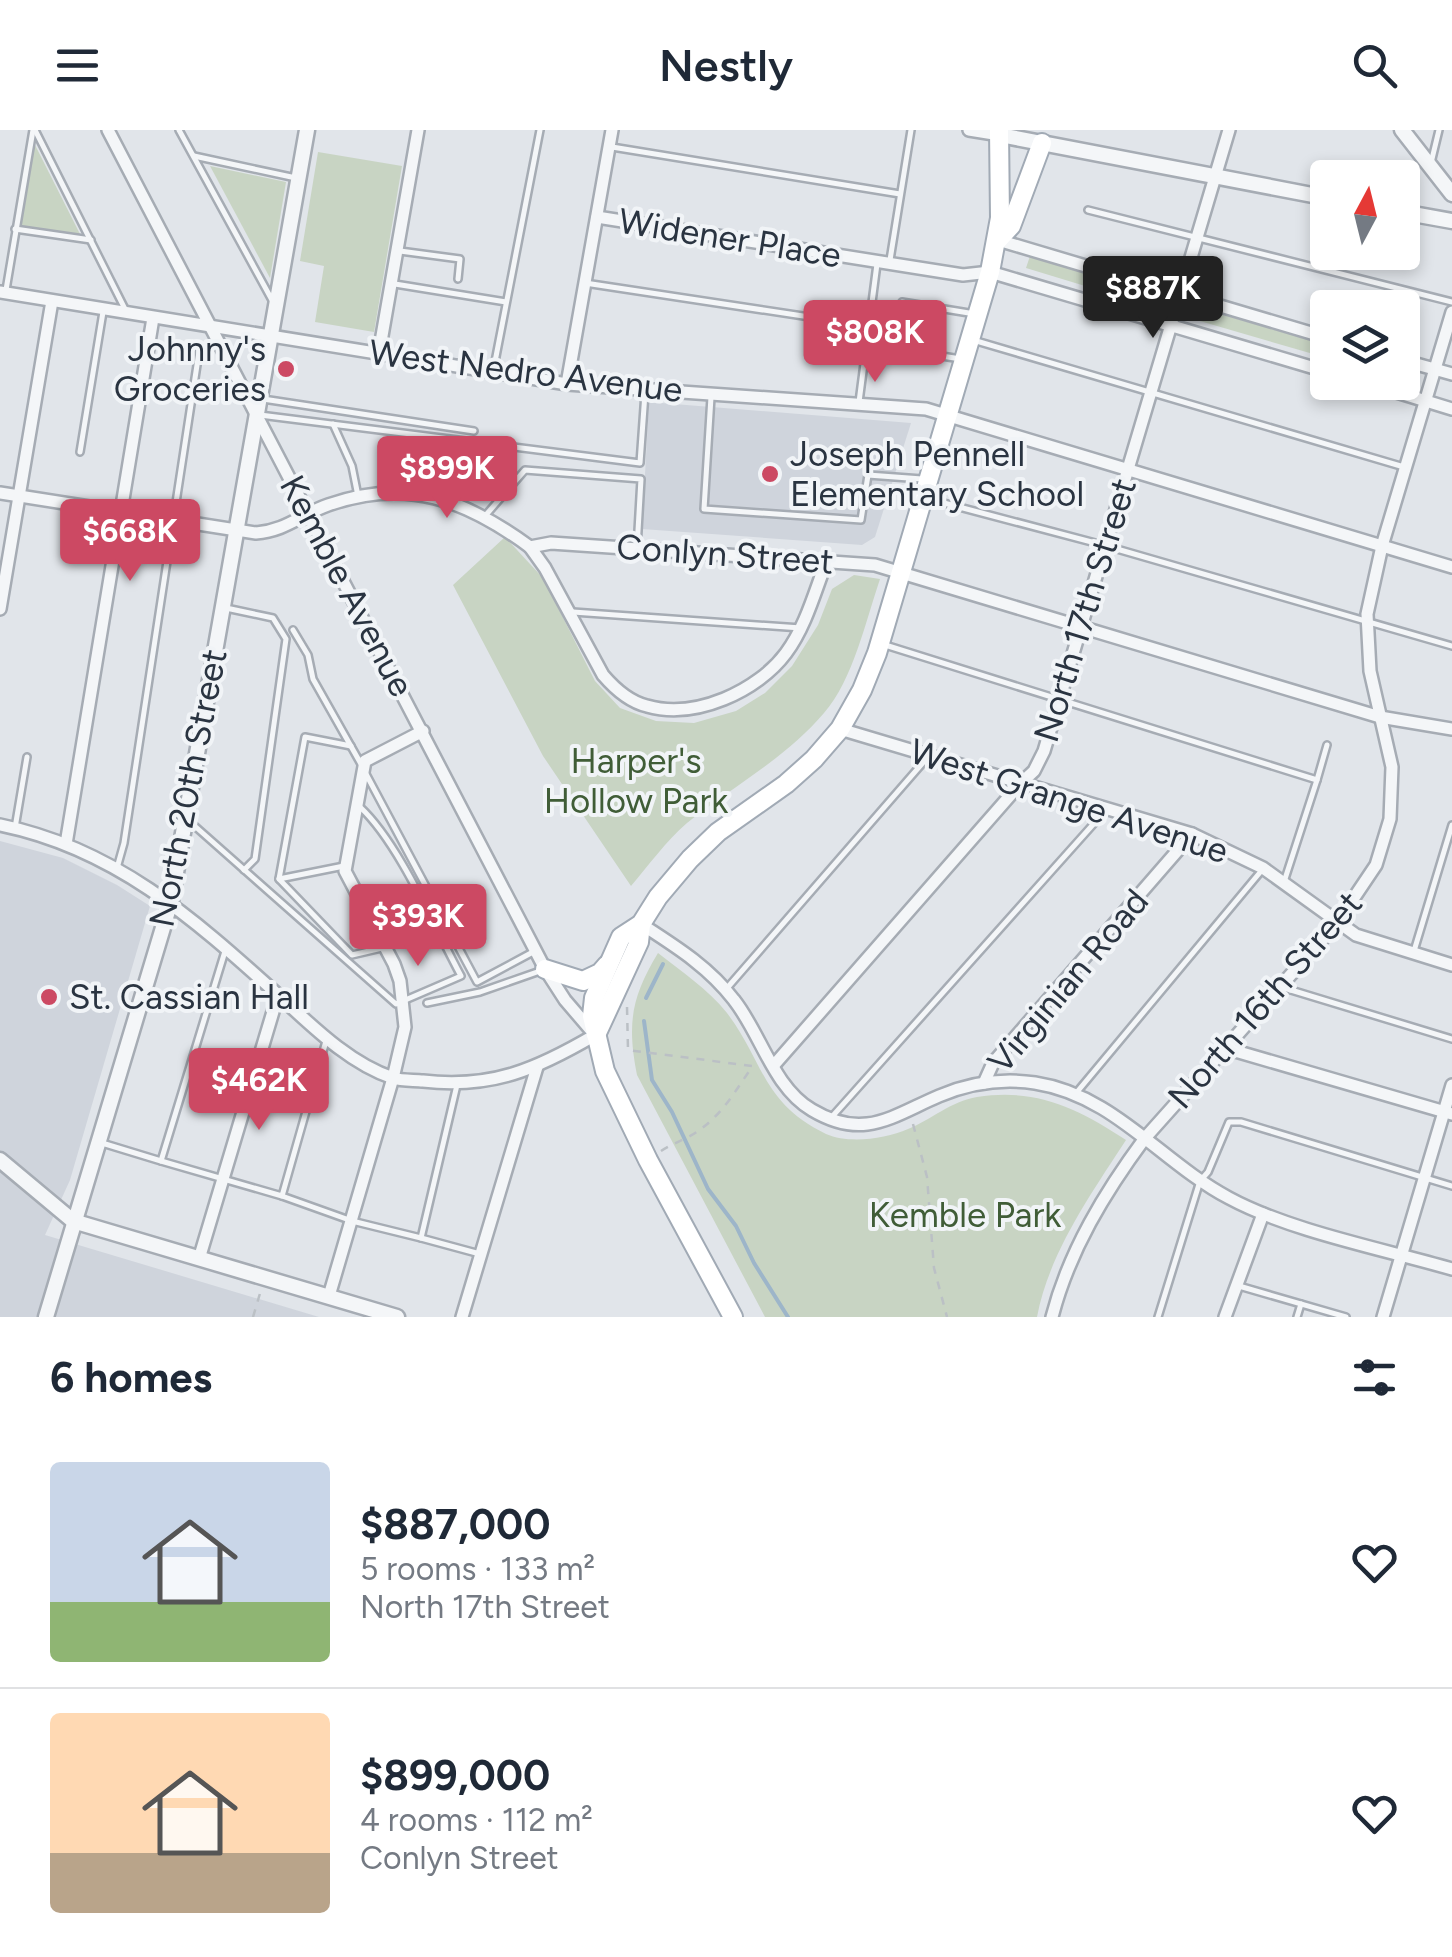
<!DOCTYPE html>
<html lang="en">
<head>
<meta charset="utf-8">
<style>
	:root { --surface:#fff; --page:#f6f6f7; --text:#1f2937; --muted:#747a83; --line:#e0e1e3; --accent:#cc4963 }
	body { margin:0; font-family:Figtree,sans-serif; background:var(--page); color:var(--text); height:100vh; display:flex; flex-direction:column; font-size:38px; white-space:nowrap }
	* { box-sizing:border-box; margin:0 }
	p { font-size:32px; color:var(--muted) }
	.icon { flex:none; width:55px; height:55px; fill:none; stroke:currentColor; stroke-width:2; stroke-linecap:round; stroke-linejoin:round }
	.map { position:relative; height:1187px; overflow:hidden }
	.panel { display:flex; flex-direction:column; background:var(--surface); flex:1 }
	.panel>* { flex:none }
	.needle { width:65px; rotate:7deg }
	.tools { position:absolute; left:1310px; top:30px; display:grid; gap:20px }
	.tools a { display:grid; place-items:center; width:110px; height:110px; border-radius:10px; background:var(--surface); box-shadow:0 5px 15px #0003; font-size:50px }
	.price { position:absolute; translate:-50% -85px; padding:0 22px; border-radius:10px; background:var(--accent); color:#fff; font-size:32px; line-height:65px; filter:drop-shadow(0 2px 5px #0008) }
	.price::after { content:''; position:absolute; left:50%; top:60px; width:30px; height:22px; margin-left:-15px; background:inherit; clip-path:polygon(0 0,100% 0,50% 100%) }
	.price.on { background:#222; color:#fff }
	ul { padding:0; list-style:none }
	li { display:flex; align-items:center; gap:30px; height:250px; padding:0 50px }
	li+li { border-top:2px solid var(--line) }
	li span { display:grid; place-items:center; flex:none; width:280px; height:200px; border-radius:10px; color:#555 }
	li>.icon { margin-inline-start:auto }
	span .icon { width:120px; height:120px; fill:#fffc; stroke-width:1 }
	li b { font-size:42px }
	h2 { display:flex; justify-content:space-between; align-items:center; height:120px; padding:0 50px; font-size:42px }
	header { display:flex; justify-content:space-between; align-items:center; height:130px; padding:0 50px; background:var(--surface); font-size:45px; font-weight:600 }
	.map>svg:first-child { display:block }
	.built { fill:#cfd4dc }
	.green { fill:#c8d4c3 }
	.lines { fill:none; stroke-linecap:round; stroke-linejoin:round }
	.stream { stroke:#9db5c9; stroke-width:4 }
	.service-casing { stroke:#a6acb4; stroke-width:10 }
	.minor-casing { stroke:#a6acb4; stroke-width:16 }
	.tertiary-casing { stroke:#a6acb4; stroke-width:19 }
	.primary-casing { stroke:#a1aab5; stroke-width:22 }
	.path { stroke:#bbc0c5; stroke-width:2.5; stroke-dasharray:8 8; stroke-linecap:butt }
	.service { stroke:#f4f6f8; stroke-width:5 }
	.minor { stroke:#f4f6f8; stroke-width:11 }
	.tertiary { stroke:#f4f6f8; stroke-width:14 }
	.primary { stroke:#fff; stroke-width:18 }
	.poi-dot { fill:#cc4963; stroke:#f1f4f7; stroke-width:4 }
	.labels { text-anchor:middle; stroke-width:8; stroke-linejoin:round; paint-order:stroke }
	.street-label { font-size:35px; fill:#2a3441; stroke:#f1f4f7 }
	.poi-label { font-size:35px; fill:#2a3441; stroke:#f1f4f7; text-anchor:start }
	.park-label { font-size:35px; fill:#405d37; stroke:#f1f4f7 }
</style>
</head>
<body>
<header><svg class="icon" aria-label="menu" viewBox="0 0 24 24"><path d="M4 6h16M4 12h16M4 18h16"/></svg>Nestly<svg class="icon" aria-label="search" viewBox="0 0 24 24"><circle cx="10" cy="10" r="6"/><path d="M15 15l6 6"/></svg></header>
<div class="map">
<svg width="1452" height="1187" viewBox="0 0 1452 1187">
	<rect width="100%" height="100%" fill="#e1e5ea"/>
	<g class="built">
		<path d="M649 272 911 293 875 407 862 415 642 399Z"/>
		<path d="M0 711 63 728 117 755 150 776 70 1050 45 1105 319 1187H0Z"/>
	</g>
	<g class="green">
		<path d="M34 13 82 108 18 98Z"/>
		<path d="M318 22 402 36 374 202 315 192 324 136 300 131Z"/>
		<path d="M210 36 286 52 270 148Z"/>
		<path d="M1030 126 1158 165 1154 177 1026 138Z"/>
		<path d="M1196 177 1327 215V228L1193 189Z"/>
		<path d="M505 407 543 448 595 551 620 578 656 591 694 593 736 581 765 563 792 536 818 495 832 459 854 445 880 449C866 490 853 550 824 583 786 628 732 657 687 693 666 711 649 735 631 756L543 626 453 455Z"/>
		<path d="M658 823C682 842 708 859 727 883 764 932 762 973 826 1004 849 1014 885 1009 908 999 931 990 951 971 977 967 1037 958 1077 978 1126 1010 1091 1064 1049 1123 1037 1187H765L637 945C627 894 631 868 658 823Z"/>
	</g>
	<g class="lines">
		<g class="stream">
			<path d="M646 868 663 834"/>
			<path d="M644 891 652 950 672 982 708 1059 736 1096 754 1133 788 1187"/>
		</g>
		<g class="service-casing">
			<g id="service">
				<path d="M35 0 126 181"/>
				<path d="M179 0 272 170"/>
				<path d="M612 17 900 64"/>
				<path d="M194 26 296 48"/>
				<path d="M1431 33 1439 0"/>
				<path d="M1088 80 1452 172"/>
				<path d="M15 99 91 110"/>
				<path d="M400 121 460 129 458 149"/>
				<path d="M890 130 911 0"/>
				<path d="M585 153 869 196"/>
				<path d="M395 154 506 172"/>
				<path d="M6 160 33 0"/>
				<path d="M902 172 975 184"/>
				<path d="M973 210 1404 337"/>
				<path d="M896 219 961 229"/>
				<path d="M493 242 540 0"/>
				<path d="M711 267 704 379 861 390 868 345 922 349"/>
				<path d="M263 269 474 301"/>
				<path d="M859 272 877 134"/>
				<path d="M260 285 640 333 645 263"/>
				<path d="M333 294 352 336 358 366"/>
				<path d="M80 322 103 182"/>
				<path d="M925 368 1103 415 1452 516"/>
				<path d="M485 386 525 340 641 349 637 418"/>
				<path d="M226 478 273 488 286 509 255 729 244 740"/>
				<path d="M573 482 801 498"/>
				<path d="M293 500 308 525 313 549 361 634"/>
				<path d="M882 514 1317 650 1284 752"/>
				<path d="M351 616 305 607 279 749 352 825 382 818"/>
				<path d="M366 644 477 852 533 822"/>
				<path d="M1317 650 1327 615"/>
				<path d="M189 691 396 874 461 846C435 798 399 713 360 677"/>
				<path d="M15 698 27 627"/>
				<path d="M117 738 124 713 199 222 217 216"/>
				<path d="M279 749 344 736"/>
				<path d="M226 818 161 1031 282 1066 326 911"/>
				<path d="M1414 821 1452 695"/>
				<path d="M728 857 927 628"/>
				<path d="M1281 857 1452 909"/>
				<path d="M427 873 480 862 540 841"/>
				<path d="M1077 962 1262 740"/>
				<path d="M830 989 1106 680"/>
				<path d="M102 1013 161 1031"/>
				<path d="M282 1066 352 1091 421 1108 457 955"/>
				<path d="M421 1108 480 1124"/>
				<path d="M1239 1156 1346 1187"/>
				<path d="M1158 1187 1200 1051 1208 1042 1229 992H1241L1452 1056"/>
				<path d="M1297 1187 1301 1174"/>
			</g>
		</g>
		<g class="minor-casing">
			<g id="minor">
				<path d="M969 0 1000 5"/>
				<path d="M597 87 963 145 990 142 1328 242"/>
				<path d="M998 110 1328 208"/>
				<path d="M0 162 567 254 926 279 1452 437"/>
				<path d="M379 223 418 0"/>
				<path d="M1402 230 1452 244"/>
				<path d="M1364 252 1452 279"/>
				<path d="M567 254 612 0"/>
				<path d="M0 363 256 403C285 401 302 384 328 375 407 347 466 370 530 417L551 413 875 435 1380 587 1452 599"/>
				<path d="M530 417 545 438 603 545C615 559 630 572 647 576 695 590 758 561 786 523 806 496 815 461 827 430"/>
				<path d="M0 479 52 171"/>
				<path d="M840 599 1192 704 1263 738 1356 805 1452 835"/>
				<path d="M0 695C114 718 193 788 276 863 310 894 348 933 393 948 402 951 414 950 423 951 492 959 537 939 595 905L565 870 545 839 108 0"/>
				<path d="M66 714 153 188"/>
				<path d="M641 794C675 816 709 837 734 870 761 904 773 957 812 980 864 1011 892 986 939 966 970 953 1002 948 1035 953 1114 965 1161 1032 1229 1068 1290 1101 1383 1119 1452 1139"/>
				<path d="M1225 918 1452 984"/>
				<path d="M774 935 1021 653 1034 641 1044 621 1229 0"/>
				<path d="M984 953 993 933 1192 704"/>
				<path d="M199 1129 278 865"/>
				<path d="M329 1166 393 948 405 897 400 851 394 834 345 741 365 631 423 601"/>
				<path d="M462 1187 537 937"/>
				<path d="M1052 1187C1069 1121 1105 1062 1145 1008L1337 793 1376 735 1390 689 1392 637 1370 541 1367 484 1382 416 1452 182"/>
				<path d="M1225 1187 1263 1084"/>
				<path d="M1383 1187 1452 955"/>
			</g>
		</g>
		<g class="tertiary-casing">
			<g id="tertiary">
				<path d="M1402 0 1452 64"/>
				<path d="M1000 5 1328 68"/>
				<path d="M1402 82 1452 91"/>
				<path d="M0 1030 73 1091 397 1187"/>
				<path d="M46 1187 171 771 307 0"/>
			</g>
		</g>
		<g class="primary-casing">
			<g id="primary">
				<path d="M998 110 1011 96 1042 13"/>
				<path d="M545 839 583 851 600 843 607 835"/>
				<path d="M596 905 639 812 641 794"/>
				<path d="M733 1187 648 1030 605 941 592 886 594 868 621 807 641 794 658 767 690 729 718 702 786 654 814 629 840 599 862 560 877 523 990 142 1000 88 999 0"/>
			</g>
		</g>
		<g class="path">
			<path d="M627 877 628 920 752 936"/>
			<path d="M913 994 927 1047 934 1138 947 1187"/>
			<path d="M661 1021C673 1013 687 1009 698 1001 722 985 736 960 752 937"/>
			<path d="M253 1187 261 1160"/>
		</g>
		<use href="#service" class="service"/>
		<use href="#minor" class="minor"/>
		<use href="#tertiary" class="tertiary"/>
		<use href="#primary" class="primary"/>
	</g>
	<g class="poi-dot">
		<circle cx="286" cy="239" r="10"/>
		<circle cx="770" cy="344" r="10"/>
		<circle cx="49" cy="867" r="10"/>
	</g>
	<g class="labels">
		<g class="street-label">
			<text transform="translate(730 108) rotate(9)" y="12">Widener Place</text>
			<text transform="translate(526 241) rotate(7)" y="12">West Nedro Avenue</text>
			<text transform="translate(725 424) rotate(4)" y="12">Conlyn Street</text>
			<text transform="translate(347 456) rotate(62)" y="12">Kemble Avenue</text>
			<text transform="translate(1085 480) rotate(-73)" y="12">North 17th Street</text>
			<text transform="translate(188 658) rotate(-79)" y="12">North 20th Street</text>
			<text transform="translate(1069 671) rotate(18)" y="12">West Grange Avenue</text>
			<text transform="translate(1068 851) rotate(-50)" y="12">Virginian Road</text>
			<text transform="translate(1265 870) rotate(-49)" y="12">North 16th Street</text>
		</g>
		<g class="poi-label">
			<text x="266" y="231" text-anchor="end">Johnny's<tspan x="266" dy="40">Groceries</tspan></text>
			<text x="790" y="336">Joseph Pennell<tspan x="790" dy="40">Elementary School</tspan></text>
			<text x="69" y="879">St. Cassian Hall</text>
		</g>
		<g class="park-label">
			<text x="636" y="643">Harper's<tspan x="636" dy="40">Hollow Park</tspan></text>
			<text x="965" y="1097">Kemble Park</text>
		</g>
	</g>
</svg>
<div class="tools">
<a><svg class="needle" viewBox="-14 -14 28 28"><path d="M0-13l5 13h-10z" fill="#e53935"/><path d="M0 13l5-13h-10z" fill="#747a83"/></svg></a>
<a><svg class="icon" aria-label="layers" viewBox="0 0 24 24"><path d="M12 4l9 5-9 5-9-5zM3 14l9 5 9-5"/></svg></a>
</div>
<b class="price on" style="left:1153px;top:211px">$887K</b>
<b class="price" style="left:875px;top:255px">$808K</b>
<b class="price" style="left:447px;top:391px">$899K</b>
<b class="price" style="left:130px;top:454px">$668K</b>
<b class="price" style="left:418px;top:839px">$393K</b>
<b class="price" style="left:259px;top:1003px">$462K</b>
</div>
<section class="panel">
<h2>6 homes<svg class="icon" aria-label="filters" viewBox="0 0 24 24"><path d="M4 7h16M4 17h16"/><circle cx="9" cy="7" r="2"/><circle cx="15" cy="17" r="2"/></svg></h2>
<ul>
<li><span style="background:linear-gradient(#c9d6e8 70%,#8fb573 0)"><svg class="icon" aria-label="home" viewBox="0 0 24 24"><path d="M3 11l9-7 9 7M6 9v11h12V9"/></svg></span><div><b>$887,000</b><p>5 rooms · 133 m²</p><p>North 17th Street</p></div><svg class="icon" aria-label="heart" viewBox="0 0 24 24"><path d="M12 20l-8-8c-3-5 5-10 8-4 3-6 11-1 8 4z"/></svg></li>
<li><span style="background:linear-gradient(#ffd9b3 70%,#b9a48a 0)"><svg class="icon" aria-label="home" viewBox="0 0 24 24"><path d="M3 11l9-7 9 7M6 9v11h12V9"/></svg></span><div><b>$899,000</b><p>4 rooms · 112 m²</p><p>Conlyn Street</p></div><svg class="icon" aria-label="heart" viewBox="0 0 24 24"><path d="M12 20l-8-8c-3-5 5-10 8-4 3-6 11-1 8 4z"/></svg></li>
</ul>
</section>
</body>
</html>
